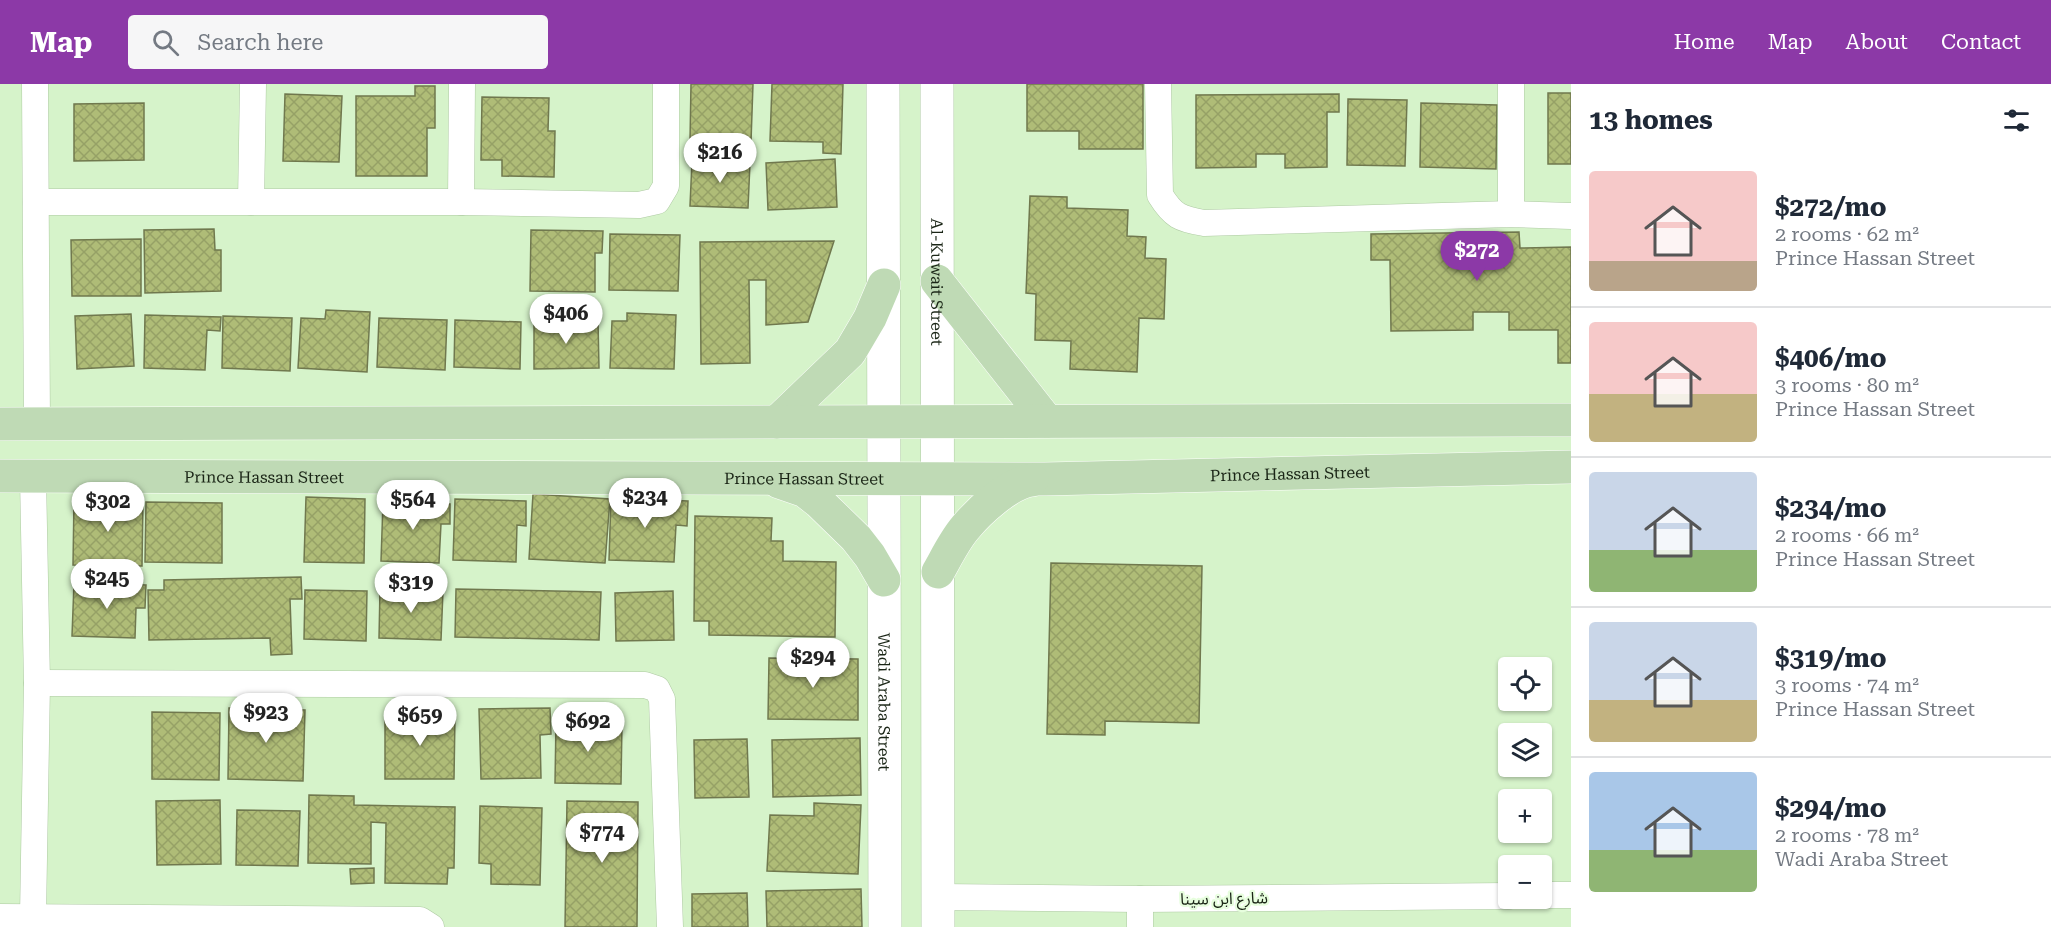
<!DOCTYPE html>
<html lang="en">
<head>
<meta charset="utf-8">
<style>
	:root { --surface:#fff; --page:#f6f6f7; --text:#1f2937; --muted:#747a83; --line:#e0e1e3; --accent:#8c39a7 }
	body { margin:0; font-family:"Roboto Serif","Noto Sans Arabic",serif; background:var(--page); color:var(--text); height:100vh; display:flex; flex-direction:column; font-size:22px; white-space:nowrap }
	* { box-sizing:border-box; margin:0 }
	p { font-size:20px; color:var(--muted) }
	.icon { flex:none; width:33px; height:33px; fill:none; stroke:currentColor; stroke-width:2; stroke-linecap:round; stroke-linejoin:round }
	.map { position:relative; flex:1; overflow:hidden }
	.details { display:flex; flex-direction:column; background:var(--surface); width:480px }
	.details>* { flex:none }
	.controls { position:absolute; left:1498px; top:573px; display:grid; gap:12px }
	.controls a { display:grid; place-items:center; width:54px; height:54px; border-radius:6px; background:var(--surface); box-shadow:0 2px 4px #0004; font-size:30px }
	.price { position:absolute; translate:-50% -51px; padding:0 14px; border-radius:21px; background:#fff; color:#222; font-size:20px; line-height:39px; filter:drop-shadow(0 2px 3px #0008) }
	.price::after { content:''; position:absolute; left:50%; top:36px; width:18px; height:14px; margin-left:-9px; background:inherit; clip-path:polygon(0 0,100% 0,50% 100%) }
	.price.on { background:var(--accent); color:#fff }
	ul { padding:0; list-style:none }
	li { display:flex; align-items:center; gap:18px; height:150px; padding:0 18px }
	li+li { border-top:2px solid var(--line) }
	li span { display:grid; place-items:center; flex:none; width:168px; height:120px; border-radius:6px; color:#555 }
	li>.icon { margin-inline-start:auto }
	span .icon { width:72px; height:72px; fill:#fffc; stroke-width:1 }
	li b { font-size:26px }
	h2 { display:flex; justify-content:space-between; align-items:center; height:72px; padding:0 18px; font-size:26px }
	header { display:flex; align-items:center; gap:36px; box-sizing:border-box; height:84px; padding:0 30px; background:var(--accent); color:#fff }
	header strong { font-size:28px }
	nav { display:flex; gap:33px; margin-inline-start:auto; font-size:21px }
	.search { width:420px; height:54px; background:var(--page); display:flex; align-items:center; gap:15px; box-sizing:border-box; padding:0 21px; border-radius:6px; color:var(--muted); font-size:22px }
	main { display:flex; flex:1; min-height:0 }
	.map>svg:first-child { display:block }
	.building { fill:url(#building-cross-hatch); stroke:#70784e; stroke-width:1.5 }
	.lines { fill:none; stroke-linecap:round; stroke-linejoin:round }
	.street-casing { stroke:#aecaa3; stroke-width:27 }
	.secondary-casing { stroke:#aecaa3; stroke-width:34 }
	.primary-casing { stroke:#fff; stroke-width:34 }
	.street { stroke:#fff; stroke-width:26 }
	.secondary { stroke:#fff; stroke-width:33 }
	.primary { stroke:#bfdab5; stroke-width:33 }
	.labels { text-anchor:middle; stroke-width:4.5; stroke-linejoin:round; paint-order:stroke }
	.street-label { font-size:16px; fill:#1a2516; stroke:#e7fede }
</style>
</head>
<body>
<header>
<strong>Map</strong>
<div class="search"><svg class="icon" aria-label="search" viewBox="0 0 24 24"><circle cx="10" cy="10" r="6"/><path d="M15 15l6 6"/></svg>Search here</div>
<nav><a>Home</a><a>Map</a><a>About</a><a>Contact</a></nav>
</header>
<main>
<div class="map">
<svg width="1571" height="843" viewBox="0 0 1571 843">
	<defs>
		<pattern id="building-cross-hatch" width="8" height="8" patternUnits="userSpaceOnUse" patternTransform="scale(1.5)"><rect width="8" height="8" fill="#afbc77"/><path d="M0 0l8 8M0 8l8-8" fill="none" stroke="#96a166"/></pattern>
	</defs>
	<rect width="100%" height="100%" fill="#d6f3ca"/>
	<g class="building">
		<path d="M691 0H753L751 58 690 57Z"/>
		<path d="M772 0H843L841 70 823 69V58L770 57Z"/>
		<path d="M1027 0H1143V65H1079V47H1027Z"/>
		<path d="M415 2H435V44H427V92H356V12H415Z"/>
		<rect x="1548" y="9" width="23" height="71"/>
		<path d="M285 10 342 12 339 78 283 77Z"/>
		<path d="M1339 10V28H1327V83L1285 84V70H1256V83L1196 84V11Z"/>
		<path d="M482 13 549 14 548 47H555L554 93 502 92V76H481Z"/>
		<path d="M1348 15 1407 16 1405 82 1347 81Z"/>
		<path d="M144 19V76L74 77V20Z"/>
		<path d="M1421 19 1497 21 1496 85 1420 83Z"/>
		<path d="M835 75 837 123 768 126 766 79Z"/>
		<path d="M692 77 750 79 748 124 690 122Z"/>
		<path d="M1030 112 1067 113V124L1128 126 1127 152 1146 153 1145 174 1166 175 1164 235 1139 234 1137 288 1070 285 1071 257 1035 256 1036 210 1026 209Z"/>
		<path d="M214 145 215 166H221V207L145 209 144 146Z"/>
		<path d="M531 146 603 147 602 169H595V208L530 207Z"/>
		<path d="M1519 148 1520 164 1571 163V279H1558V246H1509V228H1473V246L1391 247 1390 176H1371V150Z"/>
		<path d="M610 150 680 151 678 207 609 206Z"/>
		<path d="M141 155V212H72L71 156Z"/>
		<path d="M834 157 808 238 766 241V196H749L750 279 701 280 700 158Z"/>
		<path d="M326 226 370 228 367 288 298 284 301 234 325 235Z"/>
		<path d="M627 229 676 231 674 285 610 284 612 237H627Z"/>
		<path d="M131 230 134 282 77 285 75 232Z"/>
		<path d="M145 231 221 233 220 247 207 246 205 286 144 284Z"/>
		<path d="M223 232 292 234 290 287 222 284Z"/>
		<path d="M379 234 447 236 445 286 377 283Z"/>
		<path d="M455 236 521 238 520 285 454 283Z"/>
		<path d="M598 237 599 284 534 285V238Z"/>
		<path d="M533 410 610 415 605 479 529 475Z"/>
		<path d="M306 413 365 415 364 479 304 478Z"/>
		<path d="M611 414 688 417 687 442 676 441 674 478 609 476Z"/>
		<path d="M455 415 526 417V442L517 441 516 478 453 476Z"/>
		<path d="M74 416 143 417 142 482 73 481Z"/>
		<path d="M146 418 222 419V479L145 478Z"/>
		<path d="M383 418 450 420V440H441L439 479 381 477Z"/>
		<path d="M695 432 772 434 771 457H783V477L836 478 835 553 709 551V537H694Z"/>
		<path d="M1051 479 1202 482 1199 639 1105 637V651L1047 650Z"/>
		<path d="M301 493 302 515H290L292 570 271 571 270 554 149 556 148 506H164V496Z"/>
		<path d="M74 499 146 501 145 524H136L135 554 72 552Z"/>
		<path d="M380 505 443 507 441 556 379 554Z"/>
		<path d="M456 505 601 508 599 556 455 553Z"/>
		<path d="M305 506 367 507 366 557 304 555Z"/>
		<path d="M673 507 674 556 616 557 615 509Z"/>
		<path d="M769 574 858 575V636L768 635Z"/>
		<path d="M229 624 305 626 303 697 228 695Z"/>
		<path d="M550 624 551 650 540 651 541 694 481 695 479 625Z"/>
		<path d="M152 628 220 629 219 696 152 695Z"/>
		<path d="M385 632H455L454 695H385Z"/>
		<path d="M556 638 622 640 621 700 555 699Z"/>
		<path d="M860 654 861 711 773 713 772 656Z"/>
		<path d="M747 655 749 713 695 714 694 656Z"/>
		<path d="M309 711 354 712V721L455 723 454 784H448L447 800 385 799 386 739 371 738V780L308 779Z"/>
		<path d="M220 716 221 780 157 781 156 717Z"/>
		<path d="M567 717 638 718 637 843H565Z"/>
		<path d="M814 719 861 721 858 790 767 787 770 731 814 732Z"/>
		<path d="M480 722 542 724 540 801 491 800V780L479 779Z"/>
		<path d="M237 726 300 727 298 782 236 781Z"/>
		<path d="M374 784V799L351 800 350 785Z"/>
		<path d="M861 805 862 843H767L766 807Z"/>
		<path d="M747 809 748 843H692V810Z"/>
	</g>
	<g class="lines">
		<g class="street-casing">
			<g id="street">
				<path d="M35 0 37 340"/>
				<path d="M1158 0 1160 111C1173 132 1180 135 1204 139L1511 130 1571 132"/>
				<path d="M1511 0V130"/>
				<path d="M36 118H461L639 121 657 117 666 102V0"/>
				<path d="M251 118 253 0"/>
				<path d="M461 118 462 0"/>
				<path d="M33 393 37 599 33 832"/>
				<path d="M37 599 645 601 657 605 662 615 670 843"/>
				<path d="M1542 811H1571"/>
				<path d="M938 813 1140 815 1509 812"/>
				<path d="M1140 815V843"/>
				<path d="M0 833 420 836 431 843"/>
			</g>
		</g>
		<g class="secondary-casing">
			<g id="secondary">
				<path id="s1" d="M883 0 885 843"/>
				<path id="s2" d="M937 0 938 843"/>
			</g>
		</g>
		<g class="primary-casing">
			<g id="primary">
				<path d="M937 197 1047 337"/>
				<path d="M777 338 850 268 870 234 884 201"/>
				<path d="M0 340 1571 336"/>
				<path id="s3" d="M0 392 1045 395 1571 383"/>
				<path d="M779 398 805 407 819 418 856 454 870 472 884 496"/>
				<path d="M938 488C946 474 954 457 965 444 979 427 1009 399 1032 396"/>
			</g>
		</g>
		<use href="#street" class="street"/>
		<use href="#secondary" class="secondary"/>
		<use href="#primary" class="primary"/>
	</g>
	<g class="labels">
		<g class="street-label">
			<text dy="6" stroke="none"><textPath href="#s2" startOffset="198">Al-Kuwait Street</textPath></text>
			<text dy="6" stroke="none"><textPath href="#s3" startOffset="1290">Prince Hassan Street</textPath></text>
			<text dy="6" stroke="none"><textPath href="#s3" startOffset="264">Prince Hassan Street</textPath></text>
			<text dy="6" stroke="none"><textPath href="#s3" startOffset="804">Prince Hassan Street</textPath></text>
			<text dy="6" stroke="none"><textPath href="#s1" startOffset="618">Wadi Araba Street</textPath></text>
			<text transform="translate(1224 814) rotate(-1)" y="6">شارع ابن سينا</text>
		</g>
	</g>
</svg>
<div class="controls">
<a><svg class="icon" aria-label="locate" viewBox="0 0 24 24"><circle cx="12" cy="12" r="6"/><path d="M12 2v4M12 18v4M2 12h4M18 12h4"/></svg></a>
<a><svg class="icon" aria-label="layers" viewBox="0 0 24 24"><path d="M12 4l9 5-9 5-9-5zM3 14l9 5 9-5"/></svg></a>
<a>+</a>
<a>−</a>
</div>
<b class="price" style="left:720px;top:100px">$216</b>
<b class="price on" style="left:1477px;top:198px">$272</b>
<b class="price" style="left:566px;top:261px">$406</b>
<b class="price" style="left:645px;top:445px">$234</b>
<b class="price" style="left:413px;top:447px">$564</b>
<b class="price" style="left:108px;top:449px">$302</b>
<b class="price" style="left:107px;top:526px">$245</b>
<b class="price" style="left:411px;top:530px">$319</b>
<b class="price" style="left:813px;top:605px">$294</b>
<b class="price" style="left:266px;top:660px">$923</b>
<b class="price" style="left:420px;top:663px">$659</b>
<b class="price" style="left:588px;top:669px">$692</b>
<b class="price" style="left:602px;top:780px">$774</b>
</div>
<section class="details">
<h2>13 homes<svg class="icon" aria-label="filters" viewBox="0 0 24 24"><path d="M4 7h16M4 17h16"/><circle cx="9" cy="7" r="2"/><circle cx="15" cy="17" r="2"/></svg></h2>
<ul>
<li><span style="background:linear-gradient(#f6c9c9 75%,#b9a48a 0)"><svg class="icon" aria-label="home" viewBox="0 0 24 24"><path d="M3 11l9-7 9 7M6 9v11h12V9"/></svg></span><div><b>$272/mo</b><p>2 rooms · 62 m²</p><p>Prince Hassan Street</p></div></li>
<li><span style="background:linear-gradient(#f6c9c9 60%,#c2b280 0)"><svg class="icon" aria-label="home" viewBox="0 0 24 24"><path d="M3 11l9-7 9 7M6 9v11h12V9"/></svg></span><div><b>$406/mo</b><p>3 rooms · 80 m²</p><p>Prince Hassan Street</p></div></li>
<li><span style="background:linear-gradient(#c9d6e8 65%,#8fb573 0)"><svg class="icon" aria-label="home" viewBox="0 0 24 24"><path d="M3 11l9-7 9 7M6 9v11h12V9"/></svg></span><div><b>$234/mo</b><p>2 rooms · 66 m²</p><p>Prince Hassan Street</p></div></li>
<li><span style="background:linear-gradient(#c9d6e8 65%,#c2b280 0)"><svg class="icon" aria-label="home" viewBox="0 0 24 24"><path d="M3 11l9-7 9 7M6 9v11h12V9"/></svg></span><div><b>$319/mo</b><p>3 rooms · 74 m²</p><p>Prince Hassan Street</p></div></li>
<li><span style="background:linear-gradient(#a9c7e8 65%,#8fb573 0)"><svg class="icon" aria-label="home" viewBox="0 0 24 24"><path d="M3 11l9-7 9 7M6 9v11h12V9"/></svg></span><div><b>$294/mo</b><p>2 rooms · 78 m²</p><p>Wadi Araba Street</p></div></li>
</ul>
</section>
</main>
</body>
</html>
